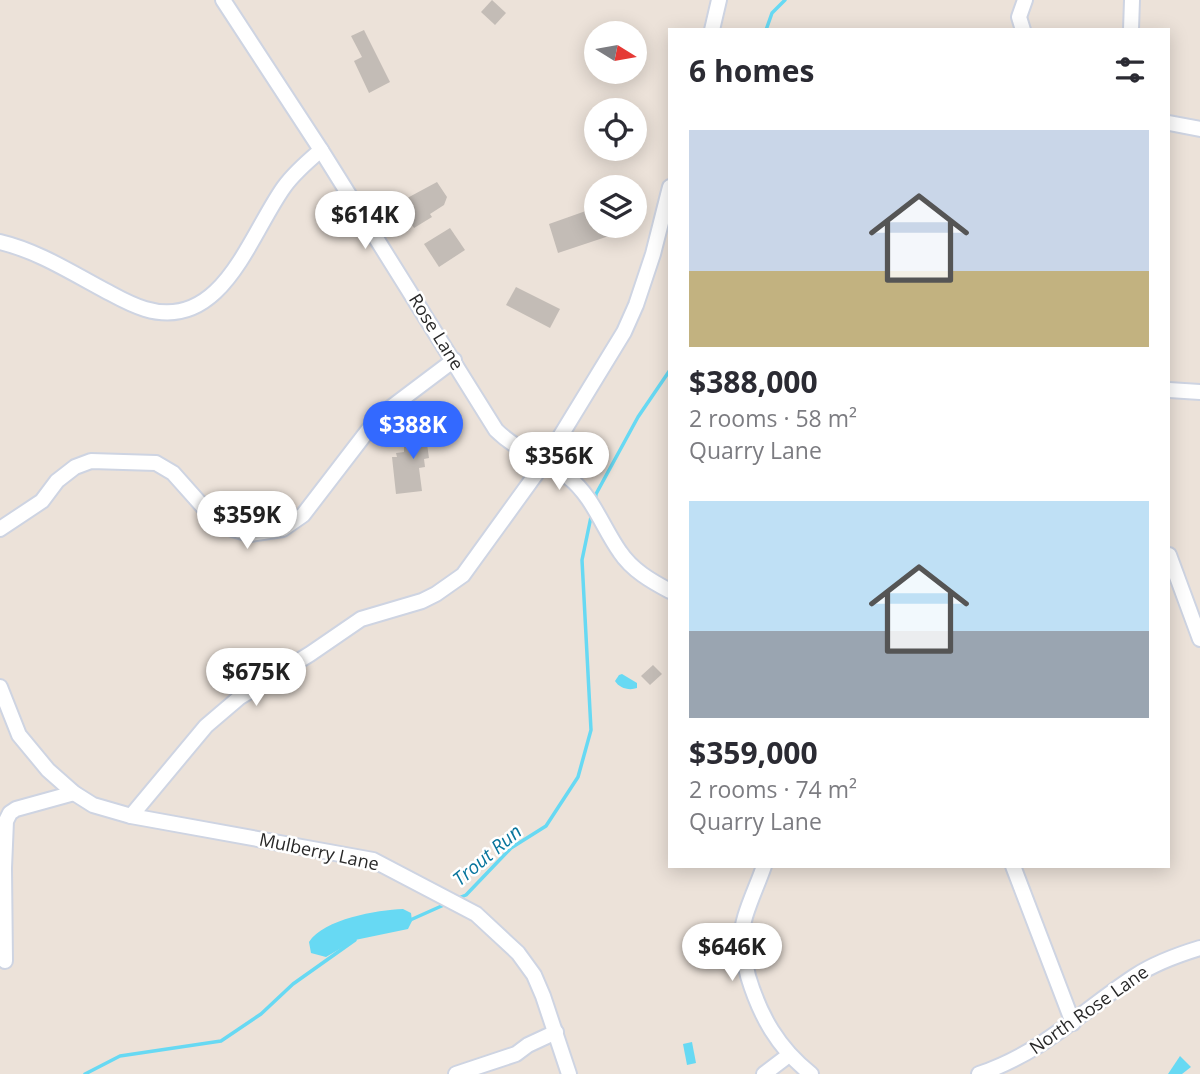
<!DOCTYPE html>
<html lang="en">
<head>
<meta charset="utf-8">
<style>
	:root { --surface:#fff; --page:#f7f7f7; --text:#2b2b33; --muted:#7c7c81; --accent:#3369ff }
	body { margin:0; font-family:"Open Sans",sans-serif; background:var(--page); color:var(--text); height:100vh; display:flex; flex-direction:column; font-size:26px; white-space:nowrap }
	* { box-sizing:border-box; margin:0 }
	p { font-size:23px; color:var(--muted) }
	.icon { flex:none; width:38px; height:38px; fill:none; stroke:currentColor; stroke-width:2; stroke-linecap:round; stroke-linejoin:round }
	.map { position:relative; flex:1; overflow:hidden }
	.details { position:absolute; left:668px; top:28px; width:502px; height:840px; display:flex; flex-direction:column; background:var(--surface); border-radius:0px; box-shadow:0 4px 18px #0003 }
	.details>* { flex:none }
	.needle { width:46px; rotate:101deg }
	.tools { position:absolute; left:584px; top:21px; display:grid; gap:14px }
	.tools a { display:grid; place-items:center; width:63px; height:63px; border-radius:50%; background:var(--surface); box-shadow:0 4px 18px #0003; font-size:35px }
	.price { position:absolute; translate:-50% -60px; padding:0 16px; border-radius:24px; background:#fff; color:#222; font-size:23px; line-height:46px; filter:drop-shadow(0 2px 4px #0008) }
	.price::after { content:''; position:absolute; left:50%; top:42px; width:21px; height:16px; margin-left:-10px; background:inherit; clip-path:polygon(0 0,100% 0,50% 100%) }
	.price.on { background:var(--accent); color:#fff }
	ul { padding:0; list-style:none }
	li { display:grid; align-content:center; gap:14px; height:371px; padding:0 21px }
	li span { display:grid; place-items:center; height:217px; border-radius:0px; color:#555 }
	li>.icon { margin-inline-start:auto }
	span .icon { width:126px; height:126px; fill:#fffc; stroke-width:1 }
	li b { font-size:30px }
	h2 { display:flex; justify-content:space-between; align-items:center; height:84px; padding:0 21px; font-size:30px }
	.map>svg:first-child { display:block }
	.water { fill:#67d9f3 }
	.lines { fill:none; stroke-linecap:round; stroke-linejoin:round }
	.stream { stroke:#67d9f3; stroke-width:3.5 }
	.building { fill:#c3bcb6 }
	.minor-casing { stroke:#ced4e2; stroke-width:18 }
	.minor { stroke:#fff; stroke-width:14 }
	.labels { text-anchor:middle; stroke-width:5; stroke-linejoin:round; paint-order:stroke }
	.street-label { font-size:18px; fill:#282828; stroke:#fff }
	.water-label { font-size:19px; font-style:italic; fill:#08759d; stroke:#fff }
</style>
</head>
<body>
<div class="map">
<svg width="1200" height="1074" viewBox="0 0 1200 1074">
	<rect width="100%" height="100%" fill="#ece2d9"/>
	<g class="water">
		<path d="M622 674 637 683V688C629 691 619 688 615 681L619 675Z"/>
		<path d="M403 909 411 913 412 921 408 929 355 940 326 957 311 953 309 942C324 919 377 910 403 909Z"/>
		<path d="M692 1042 696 1063 687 1065 683 1044Z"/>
		<path d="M1180 1056 1191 1067 1182 1074H1168Z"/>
	</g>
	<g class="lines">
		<g class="stream">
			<path d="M766 30 772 13 785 0"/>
			<path d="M595 502 596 494 638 417 670 370"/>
			<path d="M456 899 466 895 511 848 546 826 578 777 591 730 582 560 592 512"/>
			<path d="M408 921 446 904"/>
			<path d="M85 1074 120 1056 221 1041 261 1014 293 984 355 940"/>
		</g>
	</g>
	<g class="building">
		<path d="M492 0 506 13 495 25 481 12Z"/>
		<path d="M364 30 390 82 369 93 354 61 362 57 351 36Z"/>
		<path d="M437 182 447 197 444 205 430 214 432 217 414 228 398 203Z"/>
		<path d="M597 207V226H633V228L558 253 549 224Z"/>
		<path d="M450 228 465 250 439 267 424 244Z"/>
		<path d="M516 287 560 309 550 328 506 305Z"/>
		<path d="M429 422 439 434 427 444 429 458 424 459 425 467 419 468 422 491 396 494 392 457H397L396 453 404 452V446L409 445 408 439Z"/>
		<path d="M653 665 662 674 650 685 641 676Z"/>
	</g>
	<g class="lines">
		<g class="minor-casing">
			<g id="minor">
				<path d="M223 0 321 150 496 430C517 451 545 459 568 477 592 495 603 528 620 552 632 570 651 581 670 591"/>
				<path d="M712 30 719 0"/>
				<path d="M1023 30 1019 17 1025 0"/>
				<path d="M1131 30 1132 0"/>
				<path d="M1169 123 1200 129"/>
				<path d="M0 242C38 251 72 273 106 291 119 298 131 305 145 309 222 332 249 236 284 187 294 173 308 161 321 150"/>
				<path d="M1169 390 1200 392"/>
				<path d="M0 529 42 501 57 481 75 467 91 461 156 463 173 473 214 519 226 527 250 534 283 529 303 515 369 429 389 409 454 360"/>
				<path d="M1169 555 1200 639"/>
				<path d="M0 687 19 735 48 770 74 793 93 805 131 816 206 726 240 697 310 654 361 619 422 601 436 594 463 575 544 463 624 332 636 305 653 254 670 187"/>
				<path d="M131 816 373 860 476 914 518 953 534 975 543 996 569 1074"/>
				<path d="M764 866C756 890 740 919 741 944 742 955 746 966 748 976 760 1016 778 1048 811 1074"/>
				<path d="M1013 866 1073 1023"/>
				<path d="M5 961 4 868 6 821 10 813 16 809 74 793"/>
				<path d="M456 1074 516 1054 528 1045 556 1032"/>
				<path d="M764 1074 789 1055"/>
				<path d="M979 1074C1044 1052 1080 1012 1135 976 1155 963 1177 955 1200 948"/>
			</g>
		</g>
		<use href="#minor" class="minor"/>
	</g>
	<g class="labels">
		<g class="street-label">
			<text transform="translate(436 332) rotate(58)" y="6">Rose Lane</text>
			<text transform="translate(319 852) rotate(12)" y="6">Mulberry Lane</text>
			<text transform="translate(1089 1010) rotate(-35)" y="6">North Rose Lane</text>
		</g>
		<g class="water-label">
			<text transform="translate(487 855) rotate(-40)" y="7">Trout Run</text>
		</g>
	</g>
</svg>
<div class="tools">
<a><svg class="needle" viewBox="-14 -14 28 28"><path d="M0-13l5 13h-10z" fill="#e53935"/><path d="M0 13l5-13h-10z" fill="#7c7c81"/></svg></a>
<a><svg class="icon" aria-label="locate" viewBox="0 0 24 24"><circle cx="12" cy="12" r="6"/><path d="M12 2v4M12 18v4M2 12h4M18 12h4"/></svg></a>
<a><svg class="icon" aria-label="layers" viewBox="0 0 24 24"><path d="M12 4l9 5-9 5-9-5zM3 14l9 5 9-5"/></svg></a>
</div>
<b class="price" style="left:365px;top:251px">$614K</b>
<b class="price on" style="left:413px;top:461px">$388K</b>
<b class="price" style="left:559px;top:492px">$356K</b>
<b class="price" style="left:247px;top:551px">$359K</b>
<b class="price" style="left:256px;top:708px">$675K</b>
<b class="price" style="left:732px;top:983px">$646K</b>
<section class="details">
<h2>6 homes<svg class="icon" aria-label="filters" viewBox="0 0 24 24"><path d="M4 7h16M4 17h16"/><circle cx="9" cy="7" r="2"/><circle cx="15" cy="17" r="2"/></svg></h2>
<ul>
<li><span style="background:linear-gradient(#c9d6e8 65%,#c2b280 0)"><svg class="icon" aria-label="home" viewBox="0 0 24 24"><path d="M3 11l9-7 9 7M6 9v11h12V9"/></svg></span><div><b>$388,000</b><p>2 rooms · 58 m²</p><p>Quarry Lane</p></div></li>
<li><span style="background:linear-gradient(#bfe0f5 60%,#9aa5b1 0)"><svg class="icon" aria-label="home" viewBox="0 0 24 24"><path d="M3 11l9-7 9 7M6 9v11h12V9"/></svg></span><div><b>$359,000</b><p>2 rooms · 74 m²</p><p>Quarry Lane</p></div></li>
</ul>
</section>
</div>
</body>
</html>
